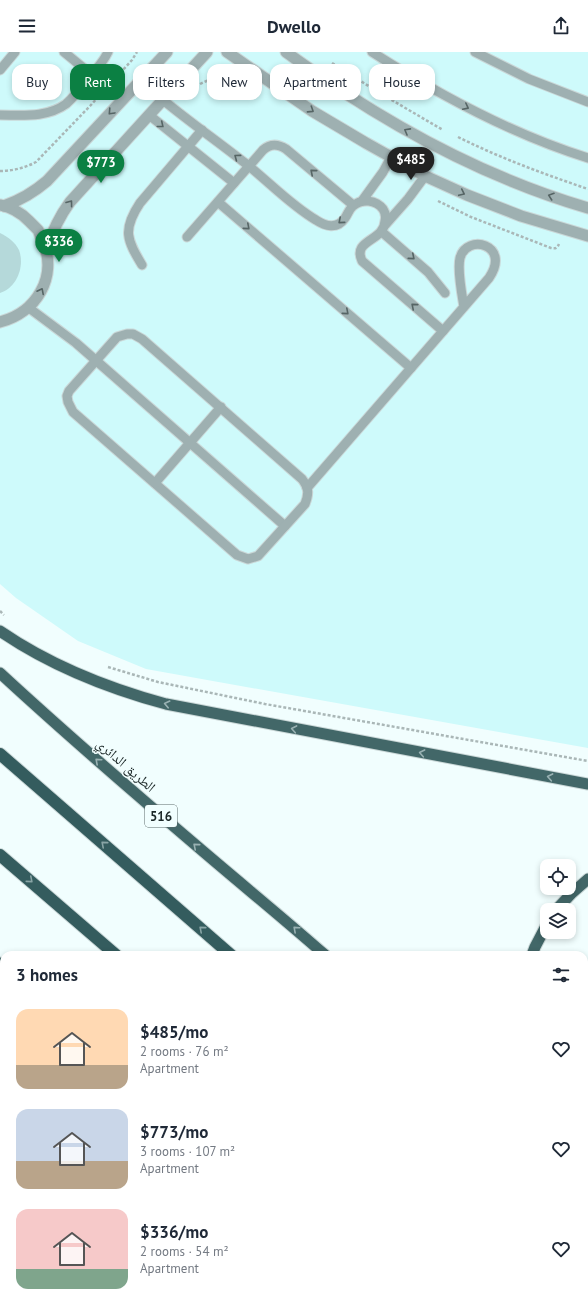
<!DOCTYPE html>
<html lang="en">
<head>
<meta charset="utf-8">
<style>
	:root { --surface:#fff; --page:#f2f2f3; --text:#1f2937; --muted:#747a83; --accent:#0b8043 }
	body { margin:0; font-family:"PT Sans","Noto Naskh Arabic",sans-serif; background:var(--page); color:var(--text); height:100vh; display:flex; flex-direction:column; font-size:15px; white-space:nowrap }
	* { box-sizing:border-box; margin:0 }
	p { font-size:13px; color:var(--muted) }
	.icon { flex:none; width:22px; height:22px; fill:none; stroke:currentColor; stroke-width:2; stroke-linecap:round; stroke-linejoin:round }
	.map { position:relative; flex:1; overflow:hidden }
	.side { position:absolute; left:0px; top:899px; width:588px; height:356px; display:flex; flex-direction:column; background:var(--surface); border-radius:12px 12px 0 0; box-shadow:0 2px 6px #0003 }
	.side>* { flex:none }
	.hud { position:absolute; left:12px; top:12px; width:564px; height:36px; display:flex; gap:8px }
	.buttons { position:absolute; left:540px; top:807px; display:grid; gap:8px }
	.buttons a { display:grid; place-items:center; width:36px; height:36px; border-radius:8px; background:var(--surface); box-shadow:0 2px 6px #0003; font-size:20px }
	.price { position:absolute; translate:-50% -34px; padding:0 9px; border-radius:14px; background:var(--accent); color:#fff; font-size:13px; line-height:26px; filter:drop-shadow(0 1px 2px #0008) }
	.price::after { content:''; position:absolute; left:50%; top:24px; width:12px; height:9px; margin-left:-6px; background:inherit; clip-path:polygon(0 0,100% 0,50% 100%) }
	.price.selected { background:#222; color:#fff }
	ul { padding:0; list-style:none }
	li { display:flex; align-items:center; gap:12px; height:100px; padding:0 16px }
	li span { display:grid; place-items:center; flex:none; width:112px; height:80px; border-radius:12px; color:#555 }
	li>.icon { margin-inline-start:auto }
	span .icon { width:48px; height:48px; fill:#fffc; stroke-width:1 }
	li b { font-size:17px }
	h2 { display:flex; justify-content:space-between; align-items:center; height:48px; padding:0 16px; font-size:17px }
	.chip { padding:0 14px; border-radius:12px; background:var(--surface); box-shadow:0 2px 6px #0003; font-size:14px; line-height:36px }
	.chip.selected { background:var(--accent); color:#fff }
	header { display:flex; justify-content:space-between; align-items:center; height:52px; padding:0 16px; background:var(--surface); font-size:18px; font-weight:700 }
	.map>svg:first-child { display:block }
	.built { fill:#cefafb }
	.green { fill:#b5d9da }
	.lines { fill:none; stroke-linecap:round; stroke-linejoin:round }
	.service-casing { stroke:#cad7d7; stroke-width:11 }
	.tertiary-casing { stroke:#cad7d7; stroke-width:13 }
	.trunk-casing { stroke:#cad7d7; stroke-width:13 }
	.motorway-casing { stroke:#cad7d7; stroke-width:14 }
	.path { stroke:#aab7b7; stroke-width:2.5; stroke-dasharray:3 2; stroke-linecap:butt }
	.service { stroke:#9eb0b1; stroke-width:9 }
	.tertiary { stroke:#9eb0b1; stroke-width:11 }
	.trunk { stroke:#426768; stroke-width:11 }
	.motorway { stroke:#345c5e; stroke-width:12 }
	.oneway { stroke:#566565 }
	.oneway2 { stroke:#9ab2b3 }
	.oneway3 { stroke:#89a5a6 }
	.labels { text-anchor:middle; stroke-width:3; stroke-linejoin:round; paint-order:stroke }
	.shield { fill:#f1fefe; stroke:#5b6868; stroke-width:1 }
	.shield-label { font-size:13px; font-weight:bold; fill:#1b2727 }
	.street-label { font-size:14px; fill:#1b2727; stroke:#f1fefe }
</style>
</head>
<body>
<header><svg class="icon" aria-label="menu" viewBox="0 0 24 24"><path d="M4 6h16M4 12h16M4 18h16"/></svg>Dwello<svg class="icon" aria-label="share" viewBox="0 0 24 24"><path d="M12 15V3M7 8l5-5 5 5M5 13v7h14v-7"/></svg></header>
<div class="map">
<svg width="588" height="1255" viewBox="0 0 588 1255">
	<rect width="100%" height="100%" fill="#f1fefe"/>
	<path class="built" d="M0 0H588V696L146 617 78 589 16 546 0 532Z"/>
	<path class="green" d="M0 181C8 185 15 190 19 198 25 214 17 236 0 241Z"/>
	<g class="lines">
		<g class="service-casing">
			<g id="service">
				<path d="M64 0 92 23"/>
				<path d="M372 0C439 43 511 82 588 106"/>
				<path d="M475 0 529 27 588 50"/>
				<path d="M0 18 15 0"/>
				<path d="M163 48C191 71 221 92 250 115 271 132 292 154 316 168 325 174 337 178 345 166 348 162 349 157 353 154 362 146 376 148 383 157 385 160 386 165 385 169 384 190 352 187 362 209L443 279"/>
				<path d="M0 63C22 63 47 66 66 52 73 46 80 37 86 29 94 20 103 11 108 0"/>
				<path d="M149 63 234 131"/>
				<path d="M362 149 383 120 391 105"/>
				<path d="M218 150 411 316"/>
				<path d="M385 173 408 147 425 124"/>
				<path d="M382 180 428 220 445 241"/>
				<path d="M187 185 263 98C271 91 278 92 286 97L353 153"/>
				<path d="M142 213C127 188 122 178 140 151L202 78"/>
				<path d="M29 256 76 291 285 474"/>
				<path d="M127 282H133L142 287 302 427C309 436 309 442 305 452L258 504 248 507 237 503 73 360 68 350 67 344 69 339 117 285Z"/>
				<path d="M155 431 221 355"/>
				<path d="M307 436 489 226C512 192 466 181 460 206 457 218 462 243 464 255"/>
			</g>
		</g>
		<g class="tertiary-casing">
			<g id="tertiary">
				<path d="M227 0 312 59 366 91 425 124 467 143 521 164 588 184"/>
				<path d="M286 0C377 67 479 124 588 156"/>
				<path d="M0 153C11 155 22 162 29 169 32 172 35 175 38 178 40 182 41 186 43 190 58 225 36 261 0 270"/>
				<path d="M4 154C21 148 33 141 47 129L167 0"/>
				<path d="M46 198C52 180 59 165 70 150L149 63 207 0"/>
			</g>
		</g>
		<g class="trunk-casing">
			<g id="trunk">
				<path d="M0 579C51 614 107 636 166 652L588 732"/>
				<path d="M0 621C65 681 131 738 198 795 240 831 283 866 325 903"/>
				<path d="M556 858 571 842 588 827"/>
				<path d="M532 903 535 895 547 872"/>
				<path d="M0 911 4 915"/>
				<path d="M584 1091 588 1095"/>
				<path d="M584 1120 588 1123"/>
				<path d="M394 1251 398 1255"/>
				<path d="M170 1255V1251"/>
			</g>
		</g>
		<g class="motorway-casing">
			<g id="motorway">
				<path d="M0 702 231 903"/>
				<path d="M0 803 116 903"/>
				<path d="M584 1209 588 1212"/>
				<path d="M519 1251 523 1255"/>
			</g>
		</g>
		<g class="path">
			<path d="M332 11 378 40 443 78"/>
			<path d="M200 32C212 26 224 23 237 28"/>
			<path d="M458 85C500 106 544 122 588 137"/>
			<path d="M0 119C12 119 25 116 36 110L90 54 132 8 137 0"/>
			<path d="M438 149 471 165 551 196C556 197 557 196 559 192"/>
			<path d="M0 559 4 563"/>
			<path d="M108 615 158 630 265 652 588 709"/>
		</g>
		<use href="#service" class="service"/>
		<use href="#tertiary" class="tertiary"/>
		<use href="#trunk" class="trunk"/>
		<use href="#motorway" class="motorway"/>
	</g>
	<defs><path id="oneway-chevron" d="M-2-3.5L2.5 0L-2 3.5" fill="none" stroke-width="1.6" stroke-linecap="round" stroke-linejoin="round"/></defs>
	<g class="oneway">
		<use href="#oneway-chevron" transform="translate(466 55) rotate(27)"/>
		<use href="#oneway-chevron" transform="translate(311 58) rotate(33)"/>
		<use href="#oneway-chevron" transform="translate(111 60) rotate(133)"/>
		<use href="#oneway-chevron" transform="translate(161 73) rotate(39)"/>
		<use href="#oneway-chevron" transform="translate(407 79) rotate(-151)"/>
		<use href="#oneway-chevron" transform="translate(237 105) rotate(-143)"/>
		<use href="#oneway-chevron" transform="translate(313 120) rotate(-140)"/>
		<use href="#oneway-chevron" transform="translate(462 141) rotate(25)"/>
		<use href="#oneway-chevron" transform="translate(551 144) rotate(-161)"/>
		<use href="#oneway-chevron" transform="translate(70 151) rotate(-53)"/>
		<use href="#oneway-chevron" transform="translate(341 169) rotate(139)"/>
		<use href="#oneway-chevron" transform="translate(247 175) rotate(41)"/>
		<use href="#oneway-chevron" transform="translate(412 205) rotate(40)"/>
		<use href="#oneway-chevron" transform="translate(41 239) rotate(-63)"/>
		<use href="#oneway-chevron" transform="translate(414 254) rotate(-140)"/>
		<use href="#oneway-chevron" transform="translate(346 260) rotate(41)"/>
	</g>
	<g class="oneway2">
		<use href="#oneway-chevron" transform="translate(167 652) rotate(-167)"/>
		<use href="#oneway-chevron" transform="translate(294 677) rotate(-169)"/>
		<use href="#oneway-chevron" transform="translate(422 701) rotate(-169)"/>
		<use href="#oneway-chevron" transform="translate(98 709) rotate(-138)"/>
		<use href="#oneway-chevron" transform="translate(550 725) rotate(-169)"/>
		<use href="#oneway-chevron" transform="translate(196 794) rotate(-140)"/>
		<use href="#oneway-chevron" transform="translate(296 877) rotate(-138)"/>
	</g>
	<g class="oneway3">
		<use href="#oneway-chevron" transform="translate(104 792) rotate(-139)"/>
		<use href="#oneway-chevron" transform="translate(30 828) rotate(41)"/>
		<use href="#oneway-chevron" transform="translate(202 877) rotate(-139)"/>
	</g>
	<g class="labels">
		<rect class="shield" x="145" y="753" width="32" height="22" rx="3"/>
		<g class="shield-label">
			<text x="161" y="769">516</text>
		</g>
		<g class="street-label">
			<text transform="translate(126 713) rotate(41)" y="5">الطريق الدائري</text>
		</g>
	</g>
</svg>
<div class="buttons">
<a><svg class="icon" aria-label="locate" viewBox="0 0 24 24"><circle cx="12" cy="12" r="6"/><path d="M12 2v4M12 18v4M2 12h4M18 12h4"/></svg></a>
<a><svg class="icon" aria-label="layers" viewBox="0 0 24 24"><path d="M12 4l9 5-9 5-9-5zM3 14l9 5 9-5"/></svg></a>
</div>
<b class="price selected" style="left:411px;top:129px">$485</b>
<b class="price" style="left:101px;top:132px">$773</b>
<b class="price" style="left:59px;top:211px">$336</b>
<div class="hud">
<a class="chip">Buy</a>
<a class="chip selected">Rent</a>
<a class="chip">Filters</a>
<a class="chip">New</a>
<a class="chip">Apartment</a>
<a class="chip">House</a>
</div>
<section class="side">
<h2>3 homes<svg class="icon" aria-label="filters" viewBox="0 0 24 24"><path d="M4 7h16M4 17h16"/><circle cx="9" cy="7" r="2"/><circle cx="15" cy="17" r="2"/></svg></h2>
<ul>
<li><span style="background:linear-gradient(#ffd9b3 70%,#b9a48a 0)"><svg class="icon" aria-label="home" viewBox="0 0 24 24"><path d="M3 11l9-7 9 7M6 9v11h12V9"/></svg></span><div><b>$485/mo</b><p>2 rooms · 76 m²</p><p>Apartment</p></div><svg class="icon" aria-label="heart" viewBox="0 0 24 24"><path d="M12 20l-8-8c-3-5 5-10 8-4 3-6 11-1 8 4z"/></svg></li>
<li><span style="background:linear-gradient(#c9d6e8 65%,#b9a48a 0)"><svg class="icon" aria-label="home" viewBox="0 0 24 24"><path d="M3 11l9-7 9 7M6 9v11h12V9"/></svg></span><div><b>$773/mo</b><p>3 rooms · 107 m²</p><p>Apartment</p></div><svg class="icon" aria-label="heart" viewBox="0 0 24 24"><path d="M12 20l-8-8c-3-5 5-10 8-4 3-6 11-1 8 4z"/></svg></li>
<li><span style="background:linear-gradient(#f6c9c9 75%,#7fa58c 0)"><svg class="icon" aria-label="home" viewBox="0 0 24 24"><path d="M3 11l9-7 9 7M6 9v11h12V9"/></svg></span><div><b>$336/mo</b><p>2 rooms · 54 m²</p><p>Apartment</p></div><svg class="icon" aria-label="heart" viewBox="0 0 24 24"><path d="M12 20l-8-8c-3-5 5-10 8-4 3-6 11-1 8 4z"/></svg></li>
</ul>
</section>
</div>
</body>
</html>
